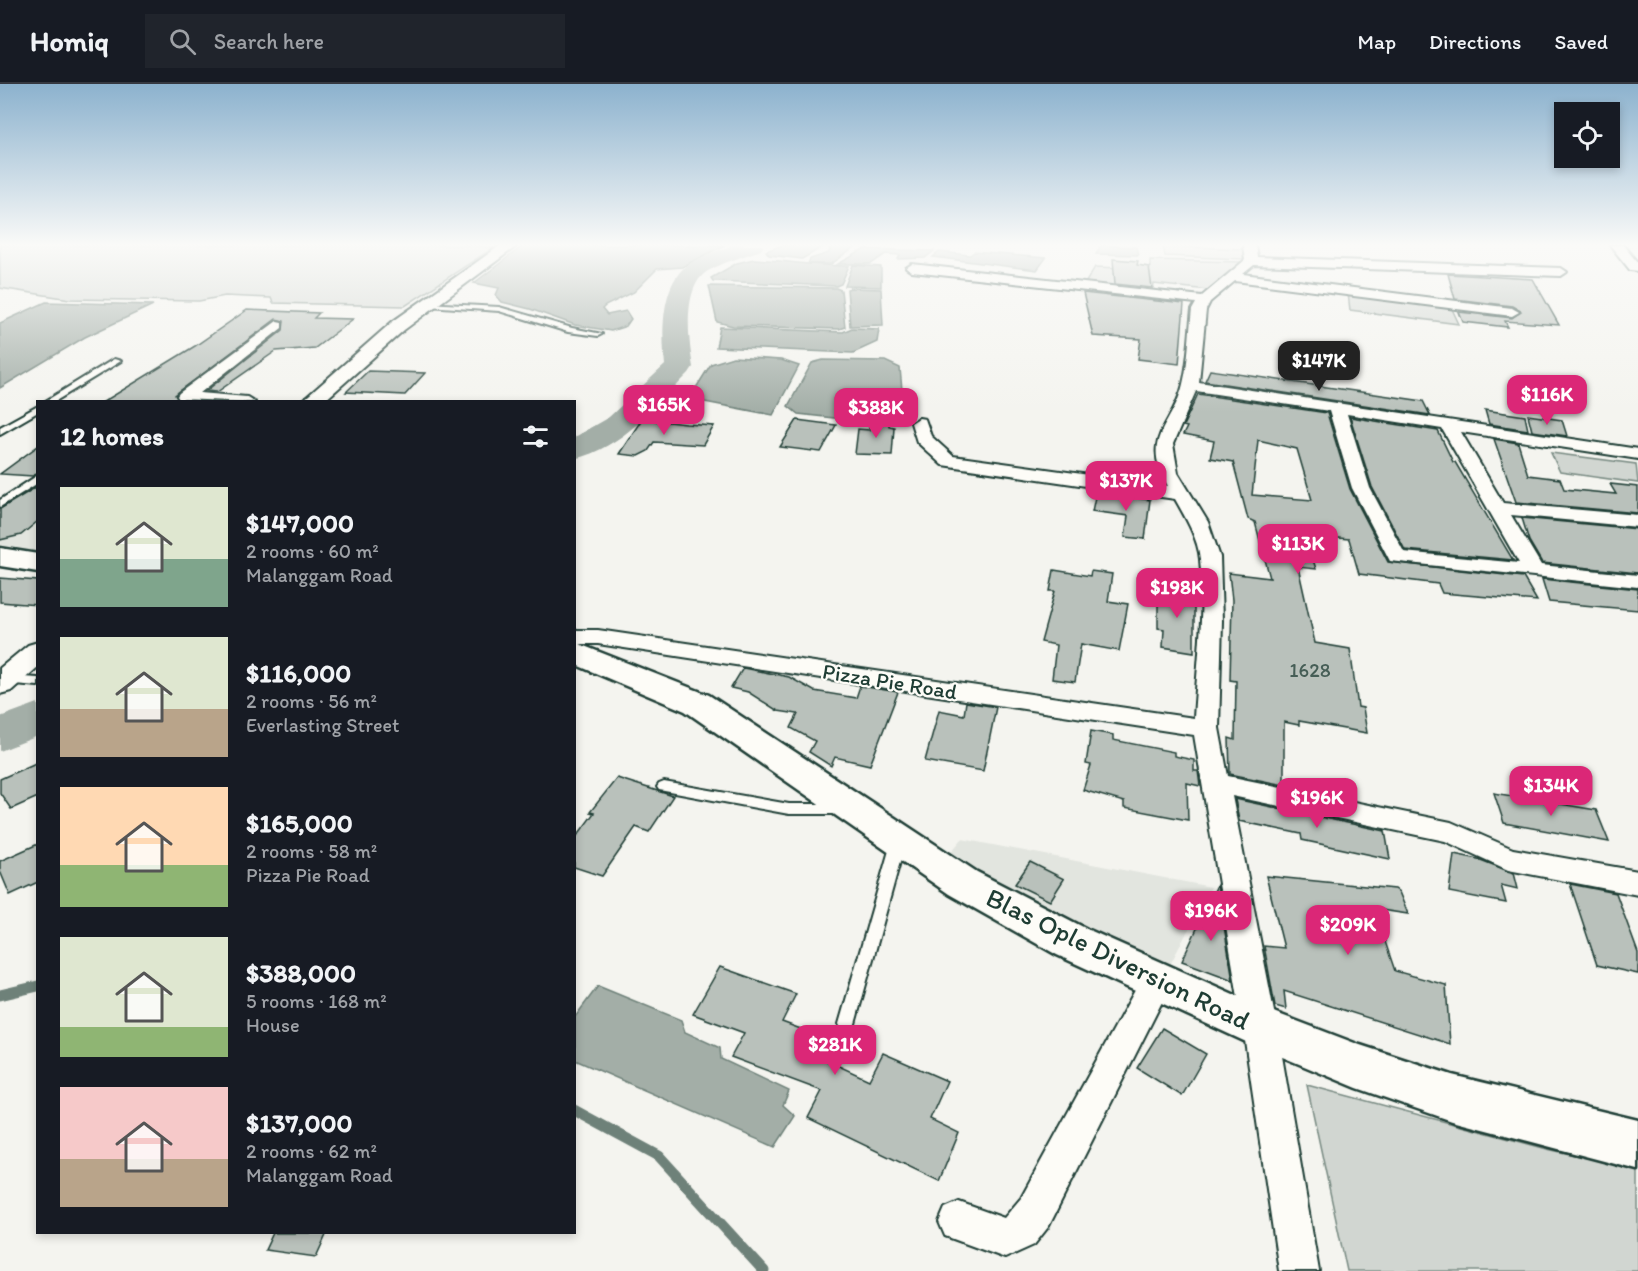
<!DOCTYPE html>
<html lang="en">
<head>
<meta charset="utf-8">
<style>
	:root { --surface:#171b24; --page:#20242c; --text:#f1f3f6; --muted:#9ea1a6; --line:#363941; --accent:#db2777 }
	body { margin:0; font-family:Itim,sans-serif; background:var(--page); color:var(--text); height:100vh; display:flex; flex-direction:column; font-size:22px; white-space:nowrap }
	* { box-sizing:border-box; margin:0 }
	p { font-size:20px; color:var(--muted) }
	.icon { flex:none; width:33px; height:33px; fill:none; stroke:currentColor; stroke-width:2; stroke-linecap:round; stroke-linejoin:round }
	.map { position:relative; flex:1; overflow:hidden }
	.side { position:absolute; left:36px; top:316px; width:540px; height:834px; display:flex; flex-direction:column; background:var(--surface); border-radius:0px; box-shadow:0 3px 9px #0003 }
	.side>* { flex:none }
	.fabs { position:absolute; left:1554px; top:18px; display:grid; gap:12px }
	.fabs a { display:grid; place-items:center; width:66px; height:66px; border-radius:0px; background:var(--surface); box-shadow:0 3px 9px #0003; font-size:30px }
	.price { position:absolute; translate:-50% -51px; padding:0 14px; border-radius:12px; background:var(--accent); color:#fff; font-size:20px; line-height:39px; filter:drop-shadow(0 2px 3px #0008) }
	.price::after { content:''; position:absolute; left:50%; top:36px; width:18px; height:14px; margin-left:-9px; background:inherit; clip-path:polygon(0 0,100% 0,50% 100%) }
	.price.active { background:#222; color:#fff }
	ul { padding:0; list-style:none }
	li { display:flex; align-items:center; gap:18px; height:150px; padding:0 24px }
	li span { display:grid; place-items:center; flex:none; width:168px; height:120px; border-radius:0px; color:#555 }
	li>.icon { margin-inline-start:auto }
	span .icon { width:72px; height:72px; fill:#fffc; stroke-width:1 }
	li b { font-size:26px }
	h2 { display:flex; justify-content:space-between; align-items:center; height:72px; padding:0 24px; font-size:26px }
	header { display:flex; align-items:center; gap:36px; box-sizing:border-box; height:84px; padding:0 30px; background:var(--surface); border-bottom:2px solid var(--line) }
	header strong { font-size:28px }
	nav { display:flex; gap:33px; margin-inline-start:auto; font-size:21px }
	.search { width:420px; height:54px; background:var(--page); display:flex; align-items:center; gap:15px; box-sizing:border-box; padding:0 21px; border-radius:0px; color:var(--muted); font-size:22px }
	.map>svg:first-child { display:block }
	.built { fill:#e2e5df }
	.green { fill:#d1d6d1; stroke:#788a82; stroke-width:1.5 }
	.water { fill:#a3aea7; stroke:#6e8179; stroke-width:1.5 }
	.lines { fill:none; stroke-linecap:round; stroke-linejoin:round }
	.stream { stroke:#6e8179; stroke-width:11 }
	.river { fill:#a3aea7; fill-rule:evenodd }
	.building { fill:#b9c1bb; stroke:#1f3d34; stroke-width:1.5; fill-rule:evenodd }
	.service-casing { stroke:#1f3d34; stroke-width:4 }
	.minor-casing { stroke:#1f3d34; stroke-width:4 }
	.tertiary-casing { stroke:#1f3d34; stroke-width:4 }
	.secondary-casing { stroke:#1f3d34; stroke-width:5 }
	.service { fill:#fdfcf7; fill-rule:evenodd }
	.minor { fill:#fdfcf7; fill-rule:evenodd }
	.tertiary { fill:#fdfcf7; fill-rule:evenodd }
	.secondary { fill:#fdfcf7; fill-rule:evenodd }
	.labels { text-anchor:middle; stroke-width:4.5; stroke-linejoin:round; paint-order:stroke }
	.number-label { font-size:20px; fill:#465e56 }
	.street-label { font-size:22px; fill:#1f3d34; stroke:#fdfcf7 }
	.near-street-label { font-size:27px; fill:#1f3d34; stroke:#fdfcf7 }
</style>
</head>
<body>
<header>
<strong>Homiq</strong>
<div class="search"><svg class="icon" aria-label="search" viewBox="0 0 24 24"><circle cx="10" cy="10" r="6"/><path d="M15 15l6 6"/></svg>Search here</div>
<nav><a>Map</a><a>Directions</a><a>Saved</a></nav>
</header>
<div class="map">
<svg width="1638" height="1187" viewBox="0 0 1638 1187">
	<rect width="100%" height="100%" fill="#f4f4ef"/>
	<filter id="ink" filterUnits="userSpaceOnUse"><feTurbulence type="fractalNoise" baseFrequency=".0167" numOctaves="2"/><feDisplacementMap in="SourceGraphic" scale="12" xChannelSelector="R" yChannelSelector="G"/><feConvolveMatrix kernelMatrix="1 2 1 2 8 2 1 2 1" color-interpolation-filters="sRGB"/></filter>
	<g filter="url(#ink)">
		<g class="built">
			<path d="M37 396V473L0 467V424Z"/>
			<path d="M962 755 1211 803 1165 890 945 775Z"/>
		</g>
		<g class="green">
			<path d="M0 161H471L493 164 405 222 273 219 271 214 225 212 199 217 70 215 0 204Z"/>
			<path d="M1163 162 1243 165 1245 175 1165 172Z"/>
			<path d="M1150 176 1243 178 1208 206 1154 200 1153 208 1084 201 1095 183 1150 185Z"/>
			<path d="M1348 209 1451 223 1459 240 1350 226Z"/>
			<path d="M1551 369 1636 380 1638 399 1560 388Z"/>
			<path d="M1307 1001 1547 1065 1638 1085V1187H1347Z"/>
		</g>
		<g class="water">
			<path d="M524 161H725L682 183 657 185 634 208 605 222 602 225 607 231 626 227 631 235 626 242 611 247 575 241 530 225 502 218 496 211 499 204 474 199Z"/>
			<path d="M782 161H826L802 175 769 171 766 167Z"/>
			<path d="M1101 161 1136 163 1138 171 1096 170Z"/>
			<path d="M836 162 856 163 831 180H808L810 175 829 169 830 164Z"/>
			<path d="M865 165 934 167 925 174 898 175 900 171 886 170 871 180H838Z"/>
			<path d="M939 168 970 171 974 168 1046 174 1037 186 933 173Z"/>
			<path d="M754 175C787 177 816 182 849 182L841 200 836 202 713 197 711 194 737 179Z"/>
			<path d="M853 181 881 183V203L845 202Z"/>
			<path d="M709 202 836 204 841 206 845 243 839 245 733 242 717 238Z"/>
			<path d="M851 204 881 205 883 241 850 242 847 205Z"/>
			<path d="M46 218 153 221 85 253 0 304V239Z"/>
			<path d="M720 243 843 248 852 244 879 245 877 258 853 269 716 263Z"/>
			<path d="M733 273 781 276 799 282 773 331 689 315 711 280Z"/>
			<path d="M823 276 885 277 900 284 902 306 911 333 909 337C894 336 888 326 872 326L870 330 864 329 860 337 798 330 788 322 812 279Z"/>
			<path d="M598 902 681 936 685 948 720 964 721 975 789 1007 783 1021 795 1032 775 1063 575 976V933Z"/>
		</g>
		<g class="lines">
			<g class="stream">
				<path d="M0 911 38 902"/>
				<path d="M574 1026 659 1072 764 1187"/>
			</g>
			<g class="river">
				<path d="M733 161H764L761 166C745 172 718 180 705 189 682 207 689 259 693 283L689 289C656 322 622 364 574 375V353L609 333 665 281C662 251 660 199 689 180 702 171 719 167 733 161Z"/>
				<path d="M38 619V652L0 667V633Z"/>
			</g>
		</g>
		<g class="building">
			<path d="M1113 175 1138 177 1137 181 1149 183 1152 204 1115 200Z"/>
			<path d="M1448 190 1533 195 1559 241 1505 237 1508 243 1463 238 1459 228 1512 234 1521 227 1512 222 1455 215Z"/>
			<path d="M1083 209 1184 220 1179 280 1138 275 1141 255 1093 252Z"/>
			<path d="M247 226 319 229 314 234 353 235 315 264 276 267 217 308 206 307 283 246 284 237 276 235 175 311 179 317 198 318H103L195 262Z"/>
			<path d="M1210 286 1423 317 1430 331 1205 297Z"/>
			<path d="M368 287 425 289 405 311 346 308Z"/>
			<path d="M1198 310 1327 329 1350 405 1388 478 1523 493 1537 517 1442 509 1438 500 1359 490 1349 455 1305 451 1316 485 1298 483 1315 559 1350 565 1358 623 1363 624 1367 649 1299 637V641L1284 638V701L1230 690 1229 654 1235 656 1236 597 1230 596 1232 516 1229 489 1270 494 1255 438 1248 435 1233 378 1210 374 1214 357 1183 351 1187 343 1183 342ZM1258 356 1297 365 1312 416 1252 411Z"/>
			<path d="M1485 326 1525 332 1528 346 1489 340Z"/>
			<path d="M1528 331 1562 336 1567 352 1532 347Z"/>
			<path d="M1350 333 1438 347 1453 378H1455L1513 476 1405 466 1372 403Z"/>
			<path d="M642 335 686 340 714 342 703 361 654 358 648 367 638 372 619 370Z"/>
			<path d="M870 335 889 336V342L894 343 892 371 855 370 858 345 869 346Z"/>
			<path d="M797 336 836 341 821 368 780 363Z"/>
			<path d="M1494 355 1518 359 1528 391 1560 395 1564 405 1616 410 1610 400 1638 403V429L1516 418Z"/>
			<path d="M38 362V389L33 392 0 390Z"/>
			<path d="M38 402V437L21 451 0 456V425Z"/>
			<path d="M1096 408 1150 416 1145 455 1125 453 1128 432 1092 427Z"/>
			<path d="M1522 434 1638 445V489L1542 479 1529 457Z"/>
			<path d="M1054 486 1090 492 1091 487 1112 490 1108 517 1128 520 1119 567 1081 560 1075 598 1052 595 1056 561 1041 558 1055 507H1050Z"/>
			<path d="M0 494 38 497V521L0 518Z"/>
			<path d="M1542 495 1638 505V526L1549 518Z"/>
			<path d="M1158 505 1194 510V568L1163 563 1164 545 1158 544Z"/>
			<path d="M743 584 789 593 814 607 856 614 860 602 898 608 870 681 835 673 831 682 809 668 815 657 791 644 798 630 778 627 748 608 731 604Z"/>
			<path d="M966 618 996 623 983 687 925 677 939 626 964 631Z"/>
			<path d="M1091 647 1113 651V656L1174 668V672L1194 676V687H1198L1200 702 1187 699 1188 736 1124 724V718L1083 706 1091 681 1086 680Z"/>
			<path d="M38 678V713L11 725 0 709V695Z"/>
			<path d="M617 694 673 712 649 748 636 743 602 792 574 783V756L594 729 590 728Z"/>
			<path d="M1494 709 1596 726 1609 758 1504 739Z"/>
			<path d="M1235 715 1385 747 1390 775 1302 756 1301 750 1239 737Z"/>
			<path d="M38 760V798L10 811 0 787V777Z"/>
			<path d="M1454 770 1478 775 1514 789 1518 805 1501 801 1506 819 1449 808Z"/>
			<path d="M1030 778 1064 795 1050 817 1015 800Z"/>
			<path d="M1266 792 1395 805 1399 808 1408 830 1374 825 1395 887 1446 901 1450 960 1284 907 1286 925 1275 922 1264 862 1284 864Z"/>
			<path d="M1570 800 1616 809 1638 869V890L1597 881Z"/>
			<path d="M1217 801 1233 896 1182 877Z"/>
			<path d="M720 883 796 910 782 938 825 954 817 972 869 996 883 969 947 997 930 1035 959 1049 939 1097 808 1034 822 1007 731 973 744 949 693 930Z"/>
			<path d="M1162 944 1206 970 1182 1012 1137 984Z"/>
			<path d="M273 1149H327L316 1173 265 1166Z"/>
		</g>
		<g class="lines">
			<g class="service-casing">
				<g id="service">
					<path d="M426 219 499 223 572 244 602 250 598 252 568 248 499 227 428 222 426 221Z"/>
					<path d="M114 275 121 277 54 318H44Z"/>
					<path d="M38 322V328L0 350V343Z"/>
					<path d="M38 391V399L0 423V416Z"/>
					<path d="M6 592 38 594V602L2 599 0 596Z"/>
					<path d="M664 698 789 720H843L848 721 850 725 848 729 843 730H789L659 706 657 703 659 700Z"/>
					<path d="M899 751 904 752 906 756 855 940 853 945 847 947 841 945 839 940 892 756 894 752Z"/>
				</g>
			</g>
			<g class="minor-casing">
				<g id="minor">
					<path d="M1243 161H1255L1257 173 1561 184 1567 188 1561 192 1254 181 1243 190 1512 224 1519 228 1512 232 1235 197 1210 218 1206 226 1199 298 1638 365V375L1461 348 1503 419 1638 431V443L1511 431 1541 481 1638 491V503L1390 477 1352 404 1329 327 1196 307 1173 360 1178 389 1208 438 1220 473 1222 537 1219 644 1228 692 1451 738 1513 765 1638 787V811L1508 786 1445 757 1232 712 1277 943 1319 1187H1279L1243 943 1194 651 598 560H574V546H598L1194 634C1197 582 1205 527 1200 475 1198 454 1185 433 1175 415L942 381 917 358 911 339 919 334 925 335 931 352 953 372 1168 402C1139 353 1173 343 1183 300 1189 276 1189 250 1192 226L1196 219 912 188 906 184 912 180 1202 212 1245 176ZM1347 330 1442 345 1519 479 1404 468 1370 404Z"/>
					<path d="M1610 161H1623L1638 179V187L1630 186Z"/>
					<path d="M277 237 282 238V244L200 309 247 313 255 318 179 315 177 312 179 309Z"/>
					<path d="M1156 884 1167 888 1172 898 1049 1142 1034 1161 1005 1174 945 1152 939 1138 945 1124 959 1118 1004 1134 1021 1114 1145 888Z"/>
				</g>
			</g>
			<g class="tertiary-casing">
				<g id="tertiary">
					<path d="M501 161H518L404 246 323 318H301L392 238Z"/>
					<path d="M38 558V583L11 607 0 610V584L28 561Z"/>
				</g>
			</g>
			<g class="secondary-casing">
				<g id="secondary">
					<path d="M0 464 38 470V488L0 482Z"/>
					<path d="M574 558 709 611 977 788 1087 845 1276 929 1360 961 1452 991 1638 1036V1086L1452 1037 1357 1004 1244 957 1057 871 949 810 685 627 574 580Z"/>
				</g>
			</g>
			<use href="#service" class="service"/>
			<use href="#minor" class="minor"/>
			<use href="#tertiary" class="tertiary"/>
			<use href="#secondary" class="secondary"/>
		</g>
	</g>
	<linearGradient id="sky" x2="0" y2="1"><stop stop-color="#8cb2ce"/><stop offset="0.49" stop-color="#fafaf8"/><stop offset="1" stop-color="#fafaf8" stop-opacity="0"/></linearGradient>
	<rect width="1638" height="328" fill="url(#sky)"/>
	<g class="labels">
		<g class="number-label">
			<text x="1310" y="593">1628</text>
		</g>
		<g class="street-label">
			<text transform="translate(890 597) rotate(9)" y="8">Pizza Pie Road</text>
		</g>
		<g class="near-street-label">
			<text transform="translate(1118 875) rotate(26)" y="9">Blas Ople Diversion Road</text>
		</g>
	</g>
</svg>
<div class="fabs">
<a><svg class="icon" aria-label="locate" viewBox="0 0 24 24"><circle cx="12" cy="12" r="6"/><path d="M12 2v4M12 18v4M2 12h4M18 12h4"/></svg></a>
</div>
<b class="price active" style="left:1319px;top:308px">$147K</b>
<b class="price" style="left:1547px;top:342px">$116K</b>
<b class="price" style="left:664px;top:352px">$165K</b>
<b class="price" style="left:876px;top:355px">$388K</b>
<b class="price" style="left:1126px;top:428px">$137K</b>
<b class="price" style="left:1298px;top:491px">$113K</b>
<b class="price" style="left:1177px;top:535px">$198K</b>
<b class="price" style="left:1551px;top:733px">$134K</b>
<b class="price" style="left:1317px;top:745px">$196K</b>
<b class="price" style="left:1211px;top:858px">$196K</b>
<b class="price" style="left:1348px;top:872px">$209K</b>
<b class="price" style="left:835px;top:992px">$281K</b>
<section class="side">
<h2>12 homes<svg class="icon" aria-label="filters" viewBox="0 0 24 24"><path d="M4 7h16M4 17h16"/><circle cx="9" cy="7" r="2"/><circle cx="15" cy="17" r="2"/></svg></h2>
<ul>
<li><span style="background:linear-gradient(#dfe7d0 60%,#7fa58c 0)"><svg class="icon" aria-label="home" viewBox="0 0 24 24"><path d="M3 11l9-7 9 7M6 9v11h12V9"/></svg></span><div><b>$147,000</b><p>2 rooms · 60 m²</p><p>Malanggam Road</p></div></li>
<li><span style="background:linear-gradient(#dfe7d0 60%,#b9a48a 0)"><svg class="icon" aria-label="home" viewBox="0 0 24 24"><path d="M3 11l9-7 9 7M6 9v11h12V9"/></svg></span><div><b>$116,000</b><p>2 rooms · 56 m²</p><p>Everlasting Street</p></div></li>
<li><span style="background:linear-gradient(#ffd9b3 65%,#8fb573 0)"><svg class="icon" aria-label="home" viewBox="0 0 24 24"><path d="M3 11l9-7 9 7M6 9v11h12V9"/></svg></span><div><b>$165,000</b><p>2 rooms · 58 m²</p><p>Pizza Pie Road</p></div></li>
<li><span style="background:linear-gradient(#dfe7d0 75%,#8fb573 0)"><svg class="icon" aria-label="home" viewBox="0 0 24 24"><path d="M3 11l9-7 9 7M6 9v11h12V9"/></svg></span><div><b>$388,000</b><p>5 rooms · 168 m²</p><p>House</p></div></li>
<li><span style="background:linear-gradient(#f6c9c9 60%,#b9a48a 0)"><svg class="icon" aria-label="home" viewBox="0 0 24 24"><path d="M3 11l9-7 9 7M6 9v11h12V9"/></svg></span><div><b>$137,000</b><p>2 rooms · 62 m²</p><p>Malanggam Road</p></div></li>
</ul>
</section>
</div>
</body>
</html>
